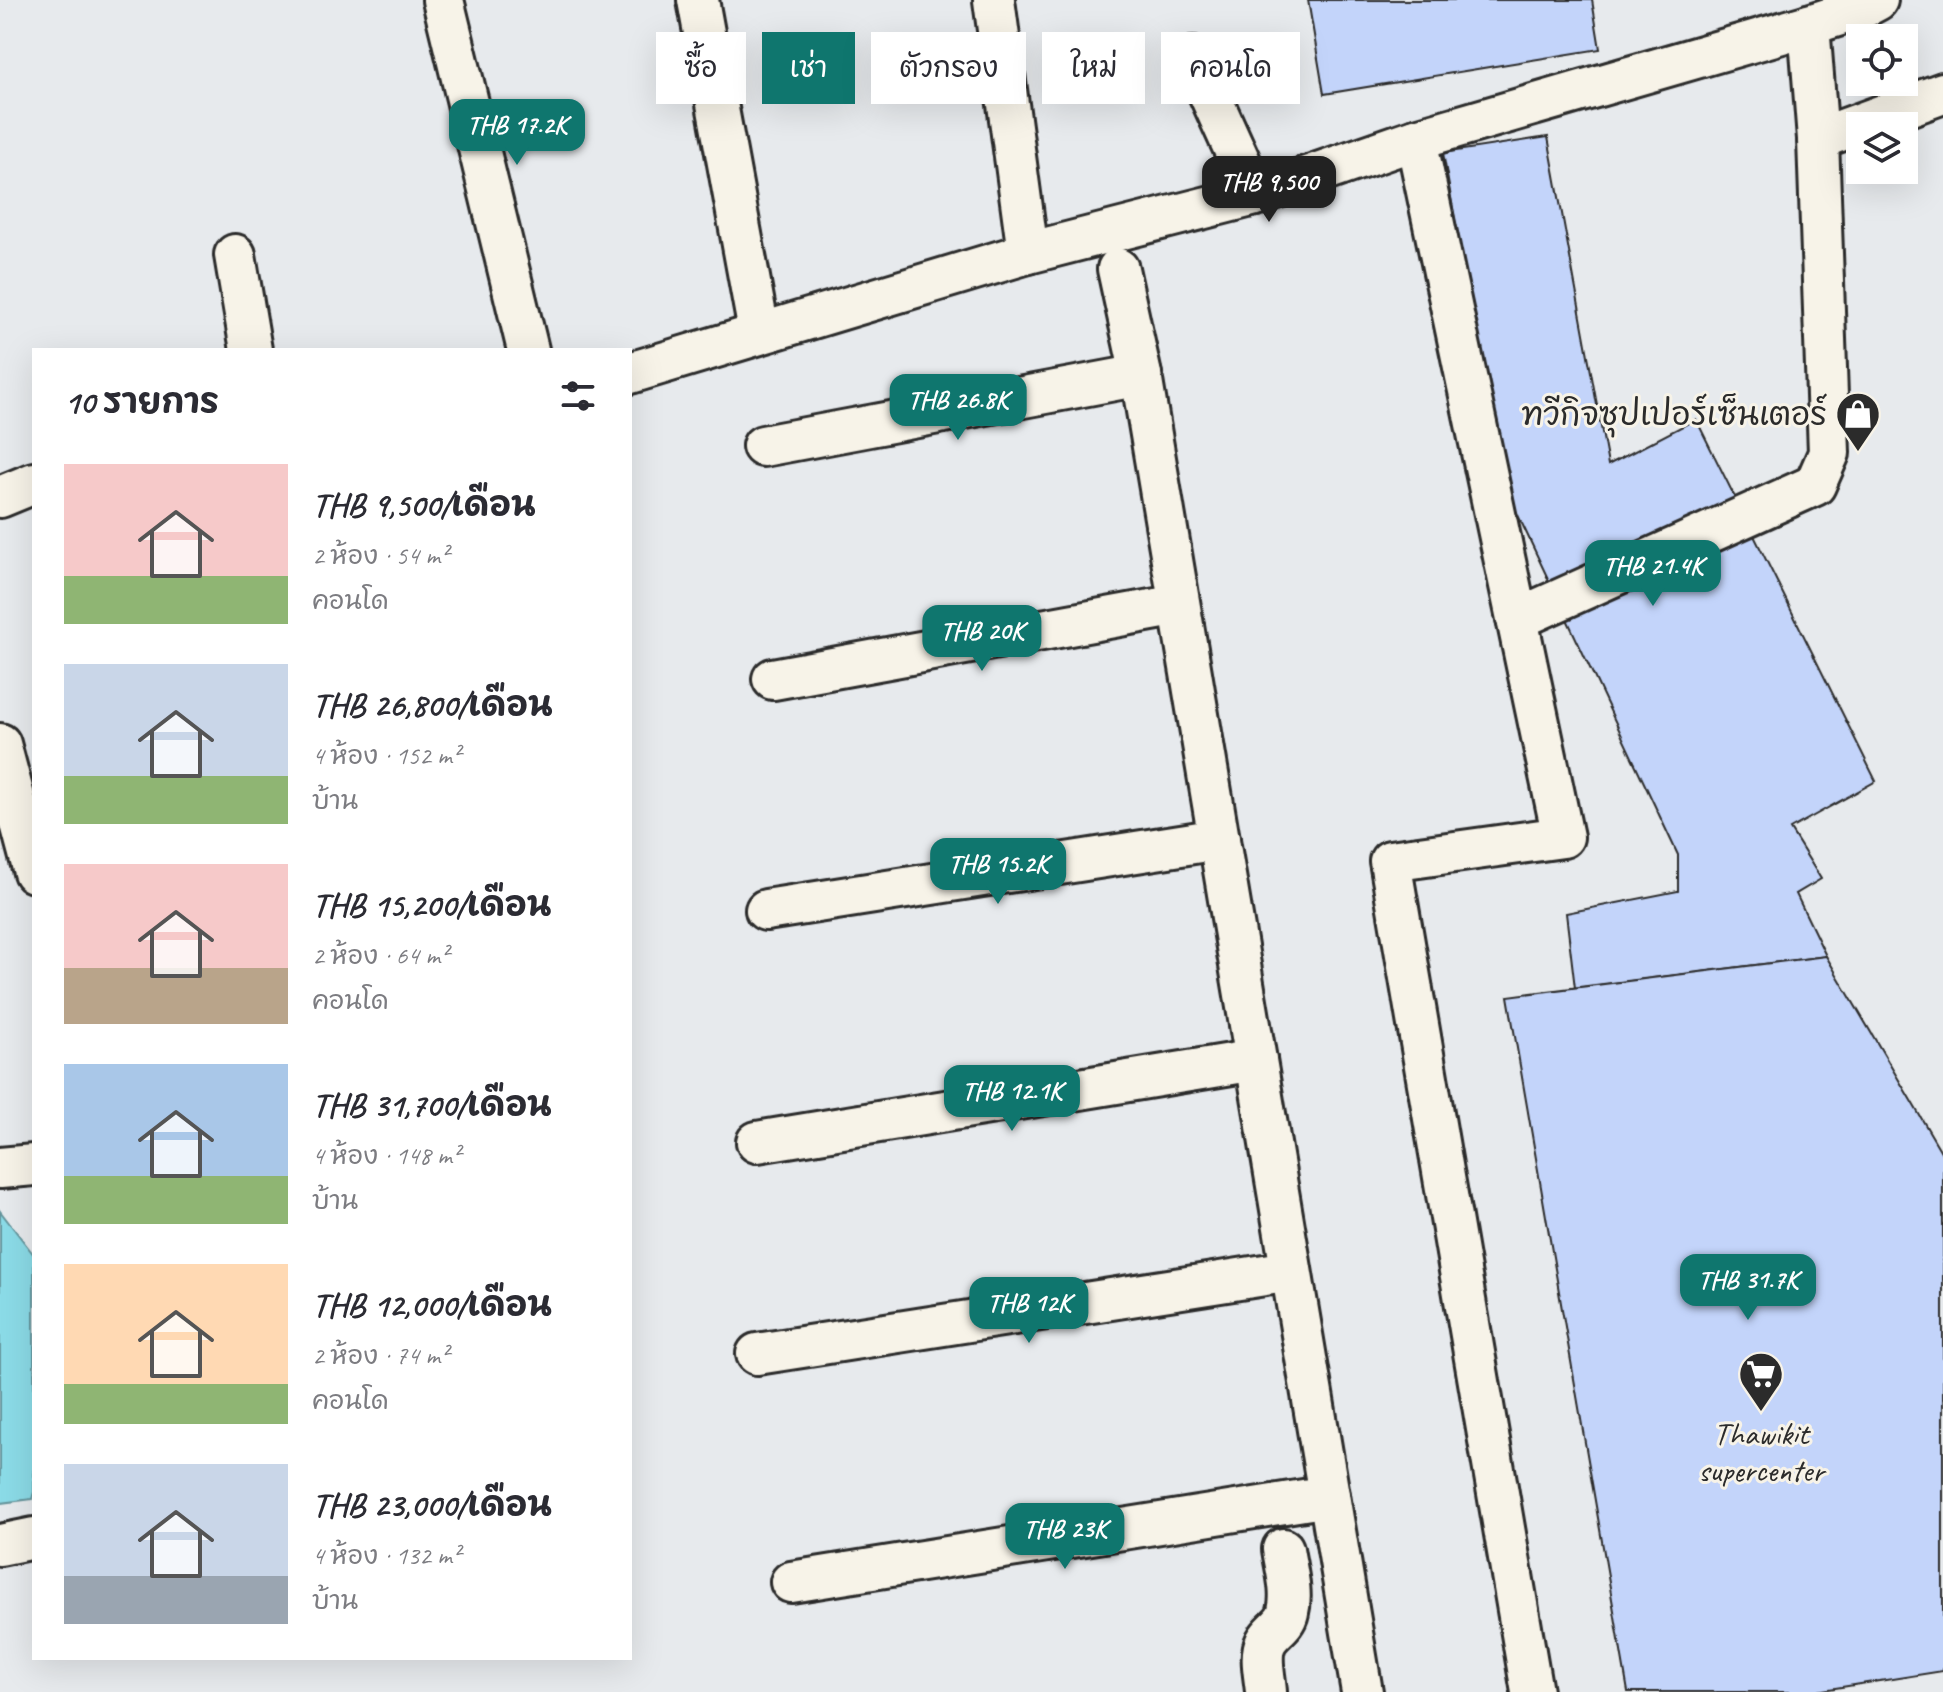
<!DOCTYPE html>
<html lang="th">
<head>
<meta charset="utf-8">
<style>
	:root { --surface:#fff; --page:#f2f2f3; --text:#2b2b33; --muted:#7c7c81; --accent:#0f766e }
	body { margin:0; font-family:Caveat,"Playpen Sans Thai",sans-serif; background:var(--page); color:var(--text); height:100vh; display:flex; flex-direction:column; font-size:30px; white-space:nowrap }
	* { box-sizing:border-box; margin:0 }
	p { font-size:26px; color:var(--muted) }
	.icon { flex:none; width:44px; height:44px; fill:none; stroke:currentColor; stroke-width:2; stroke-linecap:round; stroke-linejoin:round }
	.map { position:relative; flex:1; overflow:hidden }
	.drawer { position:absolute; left:32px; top:348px; width:600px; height:1312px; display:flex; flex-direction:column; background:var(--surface); border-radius:0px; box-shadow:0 8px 32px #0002 }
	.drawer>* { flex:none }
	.guide { position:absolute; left:656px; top:32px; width:760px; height:72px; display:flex; gap:16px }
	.tools { position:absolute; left:1846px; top:24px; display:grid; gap:16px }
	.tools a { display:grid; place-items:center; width:72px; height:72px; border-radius:0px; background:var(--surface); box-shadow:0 8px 32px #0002; font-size:40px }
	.price { position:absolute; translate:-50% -68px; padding:0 18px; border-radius:16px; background:var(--accent); color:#fff; font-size:26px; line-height:52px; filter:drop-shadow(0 2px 4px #0008) }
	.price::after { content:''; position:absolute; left:50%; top:48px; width:24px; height:18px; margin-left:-12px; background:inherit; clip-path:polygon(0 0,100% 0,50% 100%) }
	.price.selected { background:#222; color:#fff }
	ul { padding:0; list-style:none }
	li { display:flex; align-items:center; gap:24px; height:200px; padding:0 32px }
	li span { display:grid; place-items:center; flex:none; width:224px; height:160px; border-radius:0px; color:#555 }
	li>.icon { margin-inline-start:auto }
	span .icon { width:96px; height:96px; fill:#fffc; stroke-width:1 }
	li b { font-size:34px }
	h2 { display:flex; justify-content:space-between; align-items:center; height:96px; padding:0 32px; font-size:34px }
	.pill { padding:0 28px; border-radius:0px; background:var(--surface); box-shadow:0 8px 32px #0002; font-size:28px; line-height:72px }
	.pill.selected { background:var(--accent); color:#fff }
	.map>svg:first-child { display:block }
	.water { fill:#8bdbe7; stroke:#65959c; stroke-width:2 }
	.building { fill:#c3d4fa; stroke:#2b2b2b; stroke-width:2 }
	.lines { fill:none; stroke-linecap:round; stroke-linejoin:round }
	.minor-casing { stroke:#2b2b2b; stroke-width:46 }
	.minor { stroke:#f7f3e8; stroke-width:40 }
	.labels { text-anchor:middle; stroke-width:6; stroke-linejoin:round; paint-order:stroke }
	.poi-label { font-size:32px; fill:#2b2b2b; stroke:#f7f3e8; text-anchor:end }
</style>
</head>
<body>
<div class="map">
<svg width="1943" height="1692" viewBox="0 0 1943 1692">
	<rect width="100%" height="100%" fill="#e7eaed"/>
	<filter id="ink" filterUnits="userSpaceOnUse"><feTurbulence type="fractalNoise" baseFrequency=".0125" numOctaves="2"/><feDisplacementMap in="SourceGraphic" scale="16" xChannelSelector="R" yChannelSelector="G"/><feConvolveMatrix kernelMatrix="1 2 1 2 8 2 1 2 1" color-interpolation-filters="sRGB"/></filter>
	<g filter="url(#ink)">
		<path class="water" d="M0 1211 34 1255V1492L32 1499 0 1503Z"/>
		<g class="building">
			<path d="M1308 0H1592L1600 49 1324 94Z"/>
			<path d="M1548 137 1608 465 1696 419 1876 781 1790 829 1821 879 1796 894 1826 956 1575 988 1566 913 1678 891V855L1502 481 1443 153Z"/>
			<path d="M1826 956 1943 1155V1671L1810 1692H1628L1508 996Z"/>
		</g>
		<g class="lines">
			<g class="minor-casing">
				<g id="minor">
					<path d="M443 0 528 350"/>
					<path d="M698 0 759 332"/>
					<path d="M994 0 1028 253"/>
					<path d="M1193 58 1255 195"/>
					<path d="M1416 139 1563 837 1390 861 1532 1692"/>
					<path d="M1818 139 1943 93"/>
					<path d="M235 255 251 350"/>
					<path d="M1118 269 1141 375 1362 1692"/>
					<path d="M630 373 1028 253 1255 195 1416 139 1809 25 1862 8 1877 0"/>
					<path d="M763 446 1141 375"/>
					<path d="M0 497 34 483"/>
					<path d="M1517 619 1815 485 1829 453 1818 139 1809 25"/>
					<path d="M773 679 1179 605"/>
					<path d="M0 744 34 872"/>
					<path d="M766 910 1219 839"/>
					<path d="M757 1142 1256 1060"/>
					<path d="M0 1168 34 1165"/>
					<path d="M757 1354 1291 1271"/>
					<path d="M0 1545 34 1538"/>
					<path d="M791 1582 1329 1496"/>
					<path d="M1266 1692C1265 1677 1259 1656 1266 1642 1272 1630 1285 1626 1288 1612 1293 1592 1286 1569 1283 1549"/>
				</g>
			</g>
			<use href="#minor" class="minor"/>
		</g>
	</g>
	<defs>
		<g id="shop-pin" transform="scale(2.3)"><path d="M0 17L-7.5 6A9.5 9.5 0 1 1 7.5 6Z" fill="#2b2b2b" stroke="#f7f3e8"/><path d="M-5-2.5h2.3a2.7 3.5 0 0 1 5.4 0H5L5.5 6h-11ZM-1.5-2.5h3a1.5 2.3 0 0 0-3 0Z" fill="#fff"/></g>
		<g id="supermarket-pin" transform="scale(2.3)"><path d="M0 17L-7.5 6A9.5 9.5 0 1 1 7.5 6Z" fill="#2b2b2b" stroke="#f7f3e8"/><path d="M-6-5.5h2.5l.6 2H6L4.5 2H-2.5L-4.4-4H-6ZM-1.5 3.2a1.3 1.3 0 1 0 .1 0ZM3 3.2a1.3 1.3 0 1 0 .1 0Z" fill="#fff"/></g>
	</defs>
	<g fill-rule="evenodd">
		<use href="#shop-pin" x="1858" y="414"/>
		<use href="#supermarket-pin" x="1761" y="1374"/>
	</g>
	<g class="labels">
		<g class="poi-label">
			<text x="1827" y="425">ทวีกิจซุปเปอร์เซ็นเตอร์</text>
			<text x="1761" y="1444" text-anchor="middle">Thawikit<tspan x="1761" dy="37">supercenter</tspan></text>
		</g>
	</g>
</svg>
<div class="tools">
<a><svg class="icon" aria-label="locate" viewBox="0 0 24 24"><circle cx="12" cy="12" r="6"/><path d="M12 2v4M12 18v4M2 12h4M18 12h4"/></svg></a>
<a><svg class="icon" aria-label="layers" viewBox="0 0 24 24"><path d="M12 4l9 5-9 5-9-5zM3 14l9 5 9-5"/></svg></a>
</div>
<b class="price" style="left:517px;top:167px">THB 17.2K</b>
<b class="price selected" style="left:1269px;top:224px">THB 9,500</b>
<b class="price" style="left:958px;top:442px">THB 26.8K</b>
<b class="price" style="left:1653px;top:608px">THB 21.4K</b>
<b class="price" style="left:982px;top:673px">THB 20K</b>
<b class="price" style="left:998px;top:906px">THB 15.2K</b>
<b class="price" style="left:1012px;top:1133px">THB 12.1K</b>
<b class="price" style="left:1748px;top:1322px">THB 31.7K</b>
<b class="price" style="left:1029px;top:1345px">THB 12K</b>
<b class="price" style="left:1065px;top:1571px">THB 23K</b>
<div class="guide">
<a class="pill">ซื้อ</a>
<a class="pill selected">เช่า</a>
<a class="pill">ตัวกรอง</a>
<a class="pill">ใหม่</a>
<a class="pill">คอนโด</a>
</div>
<section class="drawer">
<h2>10 รายการ<svg class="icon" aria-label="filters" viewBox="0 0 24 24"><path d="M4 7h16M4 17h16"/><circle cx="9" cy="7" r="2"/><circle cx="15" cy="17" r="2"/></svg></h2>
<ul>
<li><span style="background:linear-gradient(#f6c9c9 70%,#8fb573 0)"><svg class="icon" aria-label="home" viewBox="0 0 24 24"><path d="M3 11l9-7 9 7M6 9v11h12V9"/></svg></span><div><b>THB 9,500/เดือน</b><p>2 ห้อง · 54 m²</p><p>คอนโด</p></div></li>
<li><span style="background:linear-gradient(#c9d6e8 70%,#8fb573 0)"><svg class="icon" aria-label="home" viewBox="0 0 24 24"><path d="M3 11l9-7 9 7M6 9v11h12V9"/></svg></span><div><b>THB 26,800/เดือน</b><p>4 ห้อง · 152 m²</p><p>บ้าน</p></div></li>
<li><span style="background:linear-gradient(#f6c9c9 65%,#b9a48a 0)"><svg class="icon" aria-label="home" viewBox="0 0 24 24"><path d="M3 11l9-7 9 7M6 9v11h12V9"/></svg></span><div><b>THB 15,200/เดือน</b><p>2 ห้อง · 64 m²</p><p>คอนโด</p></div></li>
<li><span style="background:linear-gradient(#a9c7e8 70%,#8fb573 0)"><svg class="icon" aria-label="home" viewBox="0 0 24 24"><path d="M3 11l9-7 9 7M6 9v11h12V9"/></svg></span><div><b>THB 31,700/เดือน</b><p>4 ห้อง · 148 m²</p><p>บ้าน</p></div></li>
<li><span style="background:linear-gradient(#ffd9b3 75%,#8fb573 0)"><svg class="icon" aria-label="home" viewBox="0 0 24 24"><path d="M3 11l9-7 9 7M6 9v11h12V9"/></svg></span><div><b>THB 12,000/เดือน</b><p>2 ห้อง · 74 m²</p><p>คอนโด</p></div></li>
<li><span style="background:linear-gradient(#c9d6e8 70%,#9aa5b1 0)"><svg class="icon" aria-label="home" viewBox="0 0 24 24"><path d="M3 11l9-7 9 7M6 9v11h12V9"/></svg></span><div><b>THB 23,000/เดือน</b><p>4 ห้อง · 132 m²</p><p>บ้าน</p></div></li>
</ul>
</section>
</div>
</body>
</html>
